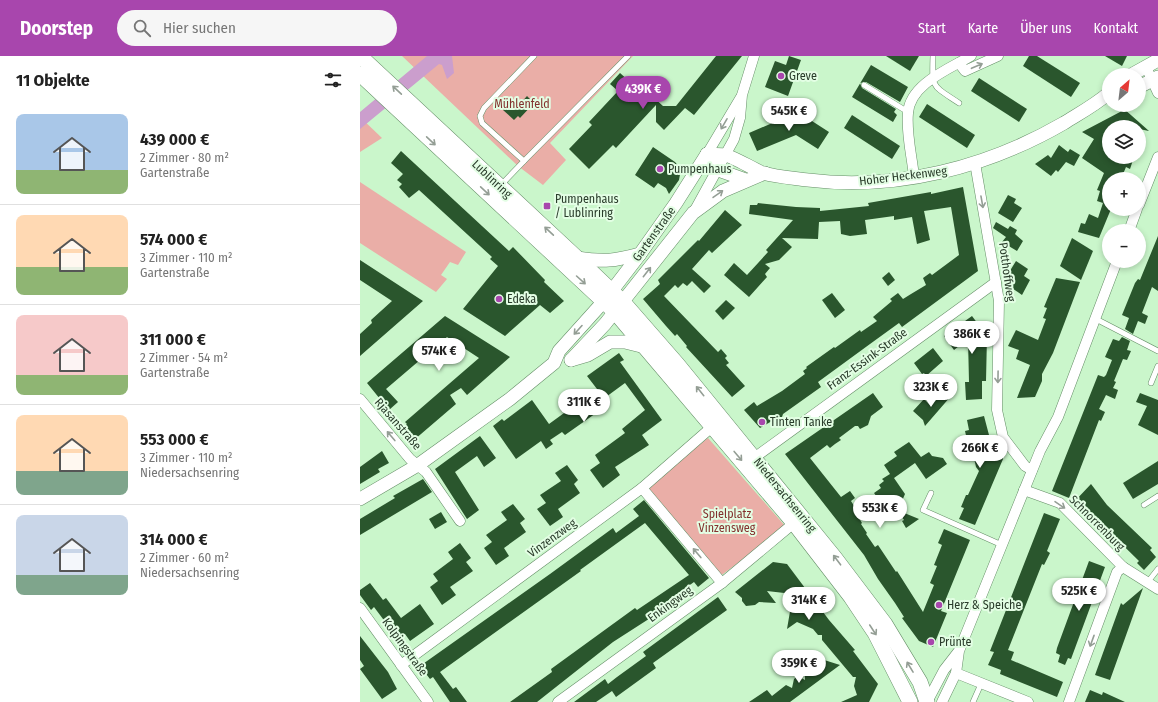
<!DOCTYPE html>
<html lang="de">
<head>
<meta charset="utf-8">
<style>
	:root { --surface:#fff; --page:#f6f6f6; --text:#222; --muted:#767676; --line:#e0e0e0; --accent:#a846ad }
	body { margin:0; font-family:"Fira Sans Condensed",sans-serif; background:var(--page); color:var(--text); height:100vh; display:flex; flex-direction:column; font-size:15px; white-space:nowrap }
	* { box-sizing:border-box; margin:0 }
	p { font-size:13px; color:var(--muted) }
	.icon { flex:none; width:22px; height:22px; fill:none; stroke:currentColor; stroke-width:2; stroke-linecap:round; stroke-linejoin:round }
	.map { position:relative; flex:1; overflow:hidden }
	.details { display:flex; flex-direction:column; background:var(--surface); width:360px }
	.details>* { flex:none }
	.needle { width:26px; rotate:28deg }
	.tools { position:absolute; left:742px; top:12px; display:grid; gap:8px }
	.tools a { display:grid; place-items:center; width:44px; height:44px; border-radius:50%; background:var(--surface); box-shadow:0 2px 6px #0003; font-size:20px }
	.price { position:absolute; translate:-50% -34px; padding:0 9px; border-radius:14px; background:#fff; color:#222; font-size:13px; line-height:26px; filter:drop-shadow(0 1px 2px #0008) }
	.price::after { content:''; position:absolute; left:50%; top:24px; width:12px; height:9px; margin-left:-6px; background:inherit; clip-path:polygon(0 0,100% 0,50% 100%) }
	.price.active { background:var(--accent); color:#fff }
	ul { padding:0; list-style:none }
	li { display:flex; align-items:center; gap:12px; height:100px; padding:0 16px }
	li+li { border-top:1px solid var(--line) }
	li span { display:grid; place-items:center; flex:none; width:112px; height:80px; border-radius:8px; color:#555 }
	li>.icon { margin-inline-start:auto }
	span .icon { width:48px; height:48px; fill:#fffc; stroke-width:1 }
	li b { font-size:17px }
	h2 { display:flex; justify-content:space-between; align-items:center; height:48px; padding:0 16px; font-size:17px }
	header { display:flex; align-items:center; gap:24px; box-sizing:border-box; height:56px; padding:0 20px; background:var(--accent); color:#fff }
	header strong { font-size:19px }
	nav { display:flex; gap:22px; margin-inline-start:auto; font-size:14px }
	.search { width:280px; height:36px; background:var(--page); display:flex; align-items:center; gap:10px; box-sizing:border-box; padding:0 14px; border-radius:22px; color:var(--muted); font-size:15px }
	main { display:flex; flex:1; min-height:0 }
	.map>svg:first-child { display:block }
	.green { fill:#eaaea7 }
	.water { fill:#cb9ecd }
	.building { fill:#2a562d }
	.lines { fill:none; stroke-linecap:round; stroke-linejoin:round }
	.service-casing { stroke:#658e67; stroke-width:6 }
	.minor-casing { stroke:#658e67; stroke-width:11 }
	.tertiary-casing { stroke:#658e67; stroke-width:14 }
	.secondary-casing { stroke:#658e67; stroke-width:16 }
	.service { stroke:#fff; stroke-width:5 }
	.minor { stroke:#fff; stroke-width:10 }
	.tertiary { stroke:#fff; stroke-width:13 }
	.secondary { stroke:#fff; stroke-width:15 }
	.oneway { stroke:#949e95 }
	.poi-dot { fill:#a846ad; stroke:#e3fee4; stroke-width:1.5 }
	.labels { text-anchor:middle; stroke-width:4; stroke-linejoin:round; paint-order:stroke }
	.poi-label { font-size:12px; fill:#2a3c2b; stroke:#e3fee4; text-anchor:start }
	.park-label { font-size:12px; fill:#83312e; stroke:#e3fee4 }
	.street-label { font-size:12px; fill:#2a3c2b; stroke:#e3fee4 }
</style>
</head>
<body>
<header>
<strong>Doorstep</strong>
<div class="search"><svg class="icon" aria-label="search" viewBox="0 0 24 24"><circle cx="10" cy="10" r="6"/><path d="M15 15l6 6"/></svg>Hier suchen</div>
<nav><a>Start</a><a>Karte</a><a>Über uns</a><a>Kontakt</a></nav>
</header>
<main>
<section class="details">
<h2>11 Objekte<svg class="icon" aria-label="filters" viewBox="0 0 24 24"><path d="M4 7h16M4 17h16"/><circle cx="9" cy="7" r="2"/><circle cx="15" cy="17" r="2"/></svg></h2>
<ul>
<li><span style="background:linear-gradient(#a9c7e8 70%,#8fb573 0)"><svg class="icon" aria-label="home" viewBox="0 0 24 24"><path d="M3 11l9-7 9 7M6 9v11h12V9"/></svg></span><div><b>439 000 €</b><p>2 Zimmer · 80 m²</p><p>Gartenstraße</p></div></li>
<li><span style="background:linear-gradient(#ffd9b3 65%,#8fb573 0)"><svg class="icon" aria-label="home" viewBox="0 0 24 24"><path d="M3 11l9-7 9 7M6 9v11h12V9"/></svg></span><div><b>574 000 €</b><p>3 Zimmer · 110 m²</p><p>Gartenstraße</p></div></li>
<li><span style="background:linear-gradient(#f6c9c9 75%,#8fb573 0)"><svg class="icon" aria-label="home" viewBox="0 0 24 24"><path d="M3 11l9-7 9 7M6 9v11h12V9"/></svg></span><div><b>311 000 €</b><p>2 Zimmer · 54 m²</p><p>Gartenstraße</p></div></li>
<li><span style="background:linear-gradient(#ffd9b3 70%,#7fa58c 0)"><svg class="icon" aria-label="home" viewBox="0 0 24 24"><path d="M3 11l9-7 9 7M6 9v11h12V9"/></svg></span><div><b>553 000 €</b><p>3 Zimmer · 110 m²</p><p>Niedersachsenring</p></div></li>
<li><span style="background:linear-gradient(#c9d6e8 75%,#7fa58c 0)"><svg class="icon" aria-label="home" viewBox="0 0 24 24"><path d="M3 11l9-7 9 7M6 9v11h12V9"/></svg></span><div><b>314 000 €</b><p>2 Zimmer · 60 m²</p><p>Niedersachsenring</p></div></li>
</ul>
</section>
<div class="map">
<svg width="798" height="646" viewBox="0 0 798 646">
	<rect width="100%" height="100%" fill="#caf6cb"/>
	<g class="green">
		<path d="M42 0H273L190 87 206 104 183 129 158 110Z"/>
		<path d="M0 61 22 82 0 96Z"/>
		<path d="M0 126 106 196 98 209 90 206 81 219 87 223 76 236 0 187Z"/>
		<path d="M348 382 426 471 359 521 286 431Z"/>
	</g>
	<path class="water" d="M67 0H92L94 17 87 23 82 9 79 8 0 73V56Z"/>
	<g class="building">
		<path d="M356 0H382L334 59 325 52 304 74 296 66V49L256 92 253 89 229 113 209 93 232 69 229 66 258 35 250 28 260 17 269 25 272 22 303 50H316Z"/>
		<path d="M429 0 441 4 428 40 405 31 415 5 426 9Z"/>
		<path d="M526 0H559L550 15Z"/>
		<path d="M669 0H677L720 27 711 41 663 10Z"/>
		<path d="M745 0H767L762 10Z"/>
		<path d="M511 9 548 31 540 46 506 26 500 27 502 32 536 53 534 56 537 59 533 66 492 41Z"/>
		<path d="M619 22 667 53 659 66 611 35Z"/>
		<path d="M167 40 174 47 160 62 158 60 154 64 143 54 152 44 158 50Z"/>
		<path d="M567 48 615 79 607 92 559 61Z"/>
		<path d="M763 52 789 75 779 73V71H749V101H774L770 113 766 111 761 123H749V153H751L739 182 718 176 721 167 725 168 729 158 738 162 743 147 737 145 740 135 737 134 744 117 722 102 734 83 722 76 760 56Z"/>
		<path d="M438 56 469 76 458 93 436 79 397 95 389 77Z"/>
		<path d="M492 59 540 90 532 103 484 72Z"/>
		<path d="M699 89 708 96 710 93 720 99 714 110 706 106 698 116 696 114 691 120 675 108 688 99 691 102Z"/>
		<path d="M293 91 315 106 321 113 319 124 309 138 306 132 298 127 294 132 275 119Z"/>
		<path d="M41 95 149 195 153 191 185 224 184 226 204 245 190 257 180 249 145 280 103 253 138 210 130 203 132 201 59 134 49 142 39 131 42 128 37 124 43 118 31 107Z"/>
		<path d="M603 131 618 215 542 271 539 267 510 288 458 326 461 331 423 358 422 361H419L400 372 384 354 394 346 397 350 422 335 445 318 443 315 447 312 446 311 474 291 475 292 500 274 501 276 517 265 513 261 532 245 530 243 538 237 543 243 551 238 566 229 563 222 570 217 572 219 599 199 591 151 564 155 570 184 557 188 552 161 534 164V160L505 164 507 178 490 180 481 178 480 165 459 166 458 183 422 182 432 191 419 204 405 208 410 212 405 218 407 221 389 241 364 219 374 207 387 219 408 196 406 194 433 164 389 158 390 149H397L398 147 436 151 460 152V155L509 150 508 147 571 136V138Z"/>
		<path d="M648 139 656 143 654 147 662 152 653 166 638 157Z"/>
		<path d="M365 154 382 169 352 197 349 194 332 213 351 230 344 237 332 225 327 230 323 227 318 232 315 229 304 240 358 296 361 293 367 300 365 302 369 307 366 309 385 330 372 341 326 291 327 290 317 278 315 280 306 270 283 243 300 228 298 224 338 184 339 185Z"/>
		<path d="M636 166 648 173 650 170 657 174 655 178 663 185 657 195 642 186 646 181 633 172Z"/>
		<path d="M798 180V235L792 231 782 257 788 260 785 268 778 265 773 278 765 273 769 262 762 259 775 227 778 223 780 224Z"/>
		<path d="M712 182 733 195 721 224 700 210Z"/>
		<path d="M0 204 63 245 0 300V278L12 267 11 264 32 245 0 224Z"/>
		<path d="M656 205 668 213 664 220 670 224 662 239 649 230 653 221 648 218Z"/>
		<path d="M529 216 535 224 528 230 522 222Z"/>
		<path d="M696 222 720 226 693 297 682 318V325L675 341 657 342 670 309 656 303 659 294 648 290 656 274 678 284 686 263 683 262 687 252 684 251Z"/>
		<path d="M472 237 485 254 475 262 462 244Z"/>
		<path d="M366 244 375 252 363 264 355 255Z"/>
		<path d="M85 260 150 301 107 339 101 332 90 339 96 348 54 384 43 371 47 368 45 366 119 302 87 281 26 333 38 346 29 354 7 327Z"/>
		<path d="M612 260 627 280 626 325H622V343L606 344 605 326H609L608 283 594 294 584 280Z"/>
		<path d="M762 281 770 285 767 294 771 295 767 304 763 303 754 325 756 326 753 332 758 334 755 343 746 339 739 353 745 356 741 365 739 364 709 442 692 435 738 319 744 321 746 319 752 304 745 301 753 283 759 285Z"/>
		<path d="M573 292 583 305 566 320 564 317 562 318 554 307Z"/>
		<path d="M259 297 264 304 260 306 302 364 282 379 289 389 255 411 260 419 243 432 230 414 240 407 235 399 265 377 262 373 285 354 265 327 235 349 239 355 205 379 202 376 190 384 193 388 186 393 181 385 156 403 133 370 142 363 144 365 172 344 189 368 237 333 227 320Z"/>
		<path d="M585 334 591 340 565 370 563 364 553 355 564 343 571 350Z"/>
		<path d="M513 337 523 351 511 360 508 369 500 373 498 370H495L479 382 481 384 475 388 470 392 467 389 450 402 481 441 490 435 495 442 491 445 496 453 494 454 502 467 501 468 507 477 506 478 515 491 518 489 536 516 537 515 563 556 574 529 570 527 577 510 574 509 582 489 578 487 584 473 610 484 581 555 587 557 573 591 559 585 542 562 544 561 535 547 518 523 504 499 425 398Z"/>
		<path d="M780 337 798 344V379L778 369 787 350 776 346Z"/>
		<path d="M624 360 634 398 641 397 643 403 615 469 599 463 604 452 601 451 606 439H608L619 415 616 411 611 388H608L605 375 609 374 607 364Z"/>
		<path d="M120 380 136 402 124 411 117 400 95 416 119 454 107 463 75 413Z"/>
		<path d="M549 386 561 401 569 396 572 400 583 402 587 408 566 423 555 407 534 422 545 438 538 454 526 439 519 444 514 437 521 432 519 429 524 425 522 423 530 418 524 409 537 400 534 396Z"/>
		<path d="M22 395 29 407 18 413 20 416 0 428V411Z"/>
		<path d="M798 405V428L773 443 763 427Z"/>
		<path d="M207 409 218 424 214 428 220 437 198 453 203 461 190 470 177 453 186 447 180 439 201 425 195 417Z"/>
		<path d="M63 423 72 436 0 479V463L35 442 33 440Z"/>
		<path d="M731 428 747 449 792 492 790 494 796 501 784 514 777 507 779 505 725 452 722 454 714 446Z"/>
		<path d="M284 444 349 522 338 531 334 526 306 546 309 550 253 586 177 646H150L192 616 191 613 275 552 277 554 329 519 285 467 220 514 221 515 80 616 93 633 96 631 107 646H90L73 621 70 623 60 610 190 518 253 472 256 477 279 460 273 453Z"/>
		<path d="M153 448 165 463 160 467 166 476 144 492 149 500 136 509 124 492 132 486 126 479 147 464 141 456Z"/>
		<path d="M537 454 559 463 546 472 542 465 544 464Z"/>
		<path d="M81 456 87 466 75 473 69 463Z"/>
		<path d="M684 457 700 463 687 495 690 497 684 509 682 508 648 594 654 596 651 604 703 626 697 641 640 618 641 614 628 609 634 596 630 595Z"/>
		<path d="M100 487 111 502 106 506 113 515 90 531 96 539 82 549 70 531 78 525 73 518 93 503 88 496Z"/>
		<path d="M729 505 745 511 711 603 708 602 705 609 698 606 700 599 696 597 697 592Z"/>
		<path d="M413 506 427 508 469 564 495 594 493 595 518 628 509 646H481L497 639 494 630 496 621H493L462 584V579H458L453 573 437 566 427 573 433 538 407 535 416 547 399 546 395 549 386 550 382 545V542L375 536Z"/>
		<path d="M10 527 23 544 26 542 41 562 60 548 74 568 50 585 45 578 38 583 14 551 11 554 0 539V534Z"/>
		<path d="M783 532 750 624 735 619 761 547 763 549Z"/>
		<path d="M358 541 367 554 293 607 296 612 256 641 252 635 236 646H214L245 623 248 628 257 621 286 600 283 596Z"/>
		<path d="M0 580 28 616 37 633 22 643 0 613 4 610 0 604Z"/>
		<path d="M461 603 480 609 430 646H389L407 634 412 640 426 629 432 632 434 623 438 620 445 624V615Z"/>
		<path d="M730 634 742 639 743 636 765 646H725Z"/>
	</g>
	<g class="lines">
		<g class="service-casing">
			<g id="service">
				<path d="M573 0C572 33 572 29 599 47"/>
				<path d="M504 29 548 56"/>
				<path d="M164 105 268 0"/>
				<path d="M141 129 164 105 122 67 120 60 124 52 174 0"/>
				<path d="M736 263 798 295"/>
				<path d="M791 327 798 310"/>
				<path d="M571 437 563 454 642 489"/>
				<path d="M784 449 798 440"/>
				<path d="M787 527 798 513"/>
				<path d="M613 646 621 628"/>
			</g>
		</g>
		<g class="minor-casing">
			<g id="minor">
				<path d="M599 7 605 15 638 0"/>
				<path d="M786 11 798 37"/>
				<path d="M347 98 381 41"/>
				<path d="M615 107 639 245 637 354 643 381 665 410 672 414"/>
				<path d="M554 121C552 100 546 78 548 57 550 28 589 13 611 0"/>
				<path d="M779 149 798 101"/>
				<path d="M335 154 374 83 380 62 382 39 394 0"/>
				<path d="M769 175 777 153"/>
				<path d="M0 343 50 403 66 416 100 465"/>
				<path d="M394 402 636 226"/>
				<path d="M282 432 362 527"/>
				<path d="M664 434 700 447 763 511 798 533"/>
				<path d="M0 552 68 646"/>
				<path d="M41 609 282 432 353 370"/>
				<path d="M596 617 668 646"/>
				<path d="M198 646 362 527 434 467"/>
				<path d="M567 646 584 614 598 596"/>
				<path d="M582 646 596 617 599 595 680 395 698 361 757 205"/>
				<path d="M709 646 757 516 763 511"/>
			</g>
		</g>
		<g class="tertiary-casing">
			<g id="tertiary">
				<path d="M771 19 798 4"/>
				<path d="M779 31 798 21"/>
				<path d="M347 98C353 99 360 98 365 99 374 101 393 113 403 117 417 121 434 122 448 124 537 135 628 111 704 67 720 57 735 49 749 37"/>
				<path d="M347 98 358 114 386 124"/>
				<path d="M217 202C244 206 254 205 280 198"/>
				<path d="M211 304 245 268 333 157 363 135 405 117"/>
				<path d="M211 304 228 299 250 286H265L285 291"/>
				<path d="M0 443 58 409 150 343 194 307 199 295 244 245 280 198 316 147 347 98"/>
			</g>
		</g>
		<g class="secondary-casing">
			<g id="secondary">
				<path d="M0 0 217 202 263 246 318 309 475 502 525 568 560 626 567 646"/>
				<path d="M0 18 255 256 434 467 491 541 515 577 550 646"/>
			</g>
		</g>
		<use href="#service" class="service"/>
		<use href="#minor" class="minor"/>
		<use href="#tertiary" class="tertiary"/>
		<use href="#secondary" class="secondary"/>
	</g>
	<defs><path id="oneway-shaft" d="M-6 0H5M1.5-3L5.5 0L1.5 3" fill="none" stroke-width="1.6" stroke-linecap="round" stroke-linejoin="round"/></defs>
	<g class="oneway">
		<use href="#oneway-shaft" transform="translate(617 10) rotate(-23)"/>
		<use href="#oneway-shaft" transform="translate(37 34) rotate(-137)"/>
		<use href="#oneway-shaft" transform="translate(364 68) rotate(120)"/>
		<use href="#oneway-shaft" transform="translate(71 85) rotate(43)"/>
		<use href="#oneway-shaft" transform="translate(125 135) rotate(43)"/>
		<use href="#oneway-shaft" transform="translate(358 138) rotate(-35)"/>
		<use href="#oneway-shaft" transform="translate(622 146) rotate(80)"/>
		<use href="#oneway-shaft" transform="translate(189 175) rotate(-137)"/>
		<use href="#oneway-shaft" transform="translate(287 216) rotate(-52)"/>
		<use href="#oneway-shaft" transform="translate(221 224) rotate(42)"/>
		<use href="#oneway-shaft" transform="translate(218 274) rotate(132)"/>
		<use href="#oneway-shaft" transform="translate(638 321) rotate(91)"/>
		<use href="#oneway-shaft" transform="translate(340 335) rotate(-129)"/>
		<use href="#oneway-shaft" transform="translate(31 380) rotate(-130)"/>
		<use href="#oneway-shaft" transform="translate(378 400) rotate(50)"/>
		<use href="#oneway-shaft" transform="translate(700 449) rotate(34)"/>
		<use href="#oneway-shaft" transform="translate(337 497) rotate(-130)"/>
		<use href="#oneway-shaft" transform="translate(477 504) rotate(-127)"/>
		<use href="#oneway-shaft" transform="translate(513 574) rotate(57)"/>
		<use href="#oneway-shaft" transform="translate(732 585) rotate(110)"/>
		<use href="#oneway-shaft" transform="translate(550 611) rotate(-121)"/>
	</g>
	<g class="poi-dot">
		<circle cx="421" cy="20" r="4"/>
		<circle cx="300" cy="113" r="4"/>
		<rect x="183" y="146" width="8" height="8" rx="2"/>
		<circle cx="139" cy="243" r="4"/>
		<circle cx="402" cy="366" r="4"/>
		<circle cx="579" cy="549" r="4"/>
		<circle cx="571" cy="586" r="4"/>
	</g>
	<g class="labels">
		<g class="poi-label">
			<text x="429" y="24">Greve</text>
			<text x="308" y="117">Pumpenhaus</text>
			<text x="195" y="147">Pumpenhaus<tspan x="195" dy="14">/ Lublinring</tspan></text>
			<text x="147" y="247">Edeka</text>
			<text x="410" y="370">Tinten Tanke</text>
			<text x="587" y="553">Herz &amp; Speiche</text>
			<text x="579" y="590">Prünte</text>
		</g>
		<g class="park-label">
			<text x="162" y="52">Mühlenfeld</text>
			<text x="367" y="462">Spielplatz<tspan x="367" dy="14">Vinzensweg</tspan></text>
		</g>
		<g class="street-label">
			<text transform="translate(543 120) rotate(-7)" y="4">Hoher Heckenweg</text>
			<text transform="translate(132 123) rotate(43)" y="4">Lublinring</text>
			<text transform="translate(294 178) rotate(-54)" y="4">Gartenstraße</text>
			<text transform="translate(647 216) rotate(82)" y="4">Potthoffweg</text>
			<text transform="translate(507 303) rotate(-36)" y="4">Franz-Essink-Straße</text>
			<text transform="translate(38 368) rotate(49)" y="4">Rjasanstraße</text>
			<text transform="translate(425 439) rotate(51)" y="4">Niedersachsenring</text>
			<text transform="translate(737 467) rotate(45)" y="4">Schnorrenburg</text>
			<text transform="translate(192 482) rotate(-36)" y="4">Vinzenzweg</text>
			<text transform="translate(310 548) rotate(-36)" y="4">Enkingweg</text>
			<text transform="translate(45 591) rotate(54)" y="4">Kolpingstraße</text>
		</g>
	</g>
</svg>
<div class="tools">
<a><svg class="needle" viewBox="-14 -14 28 28"><path d="M0-13l5 13h-10z" fill="#e53935"/><path d="M0 13l5-13h-10z" fill="#767676"/></svg></a>
<a><svg class="icon" aria-label="layers" viewBox="0 0 24 24"><path d="M12 4l9 5-9 5-9-5zM3 14l9 5 9-5"/></svg></a>
<a>+</a>
<a>−</a>
</div>
<b class="price active" style="left:283px;top:54px">439K €</b>
<b class="price" style="left:429px;top:76px">545K €</b>
<b class="price" style="left:612px;top:299px">386K €</b>
<b class="price" style="left:79px;top:316px">574K €</b>
<b class="price" style="left:571px;top:352px">323K €</b>
<b class="price" style="left:224px;top:367px">311K €</b>
<b class="price" style="left:620px;top:413px">266K €</b>
<b class="price" style="left:520px;top:473px">553K €</b>
<b class="price" style="left:719px;top:556px">525K €</b>
<b class="price" style="left:449px;top:565px">314K €</b>
<b class="price" style="left:439px;top:628px">359K €</b>
</div>
</main>
</body>
</html>
